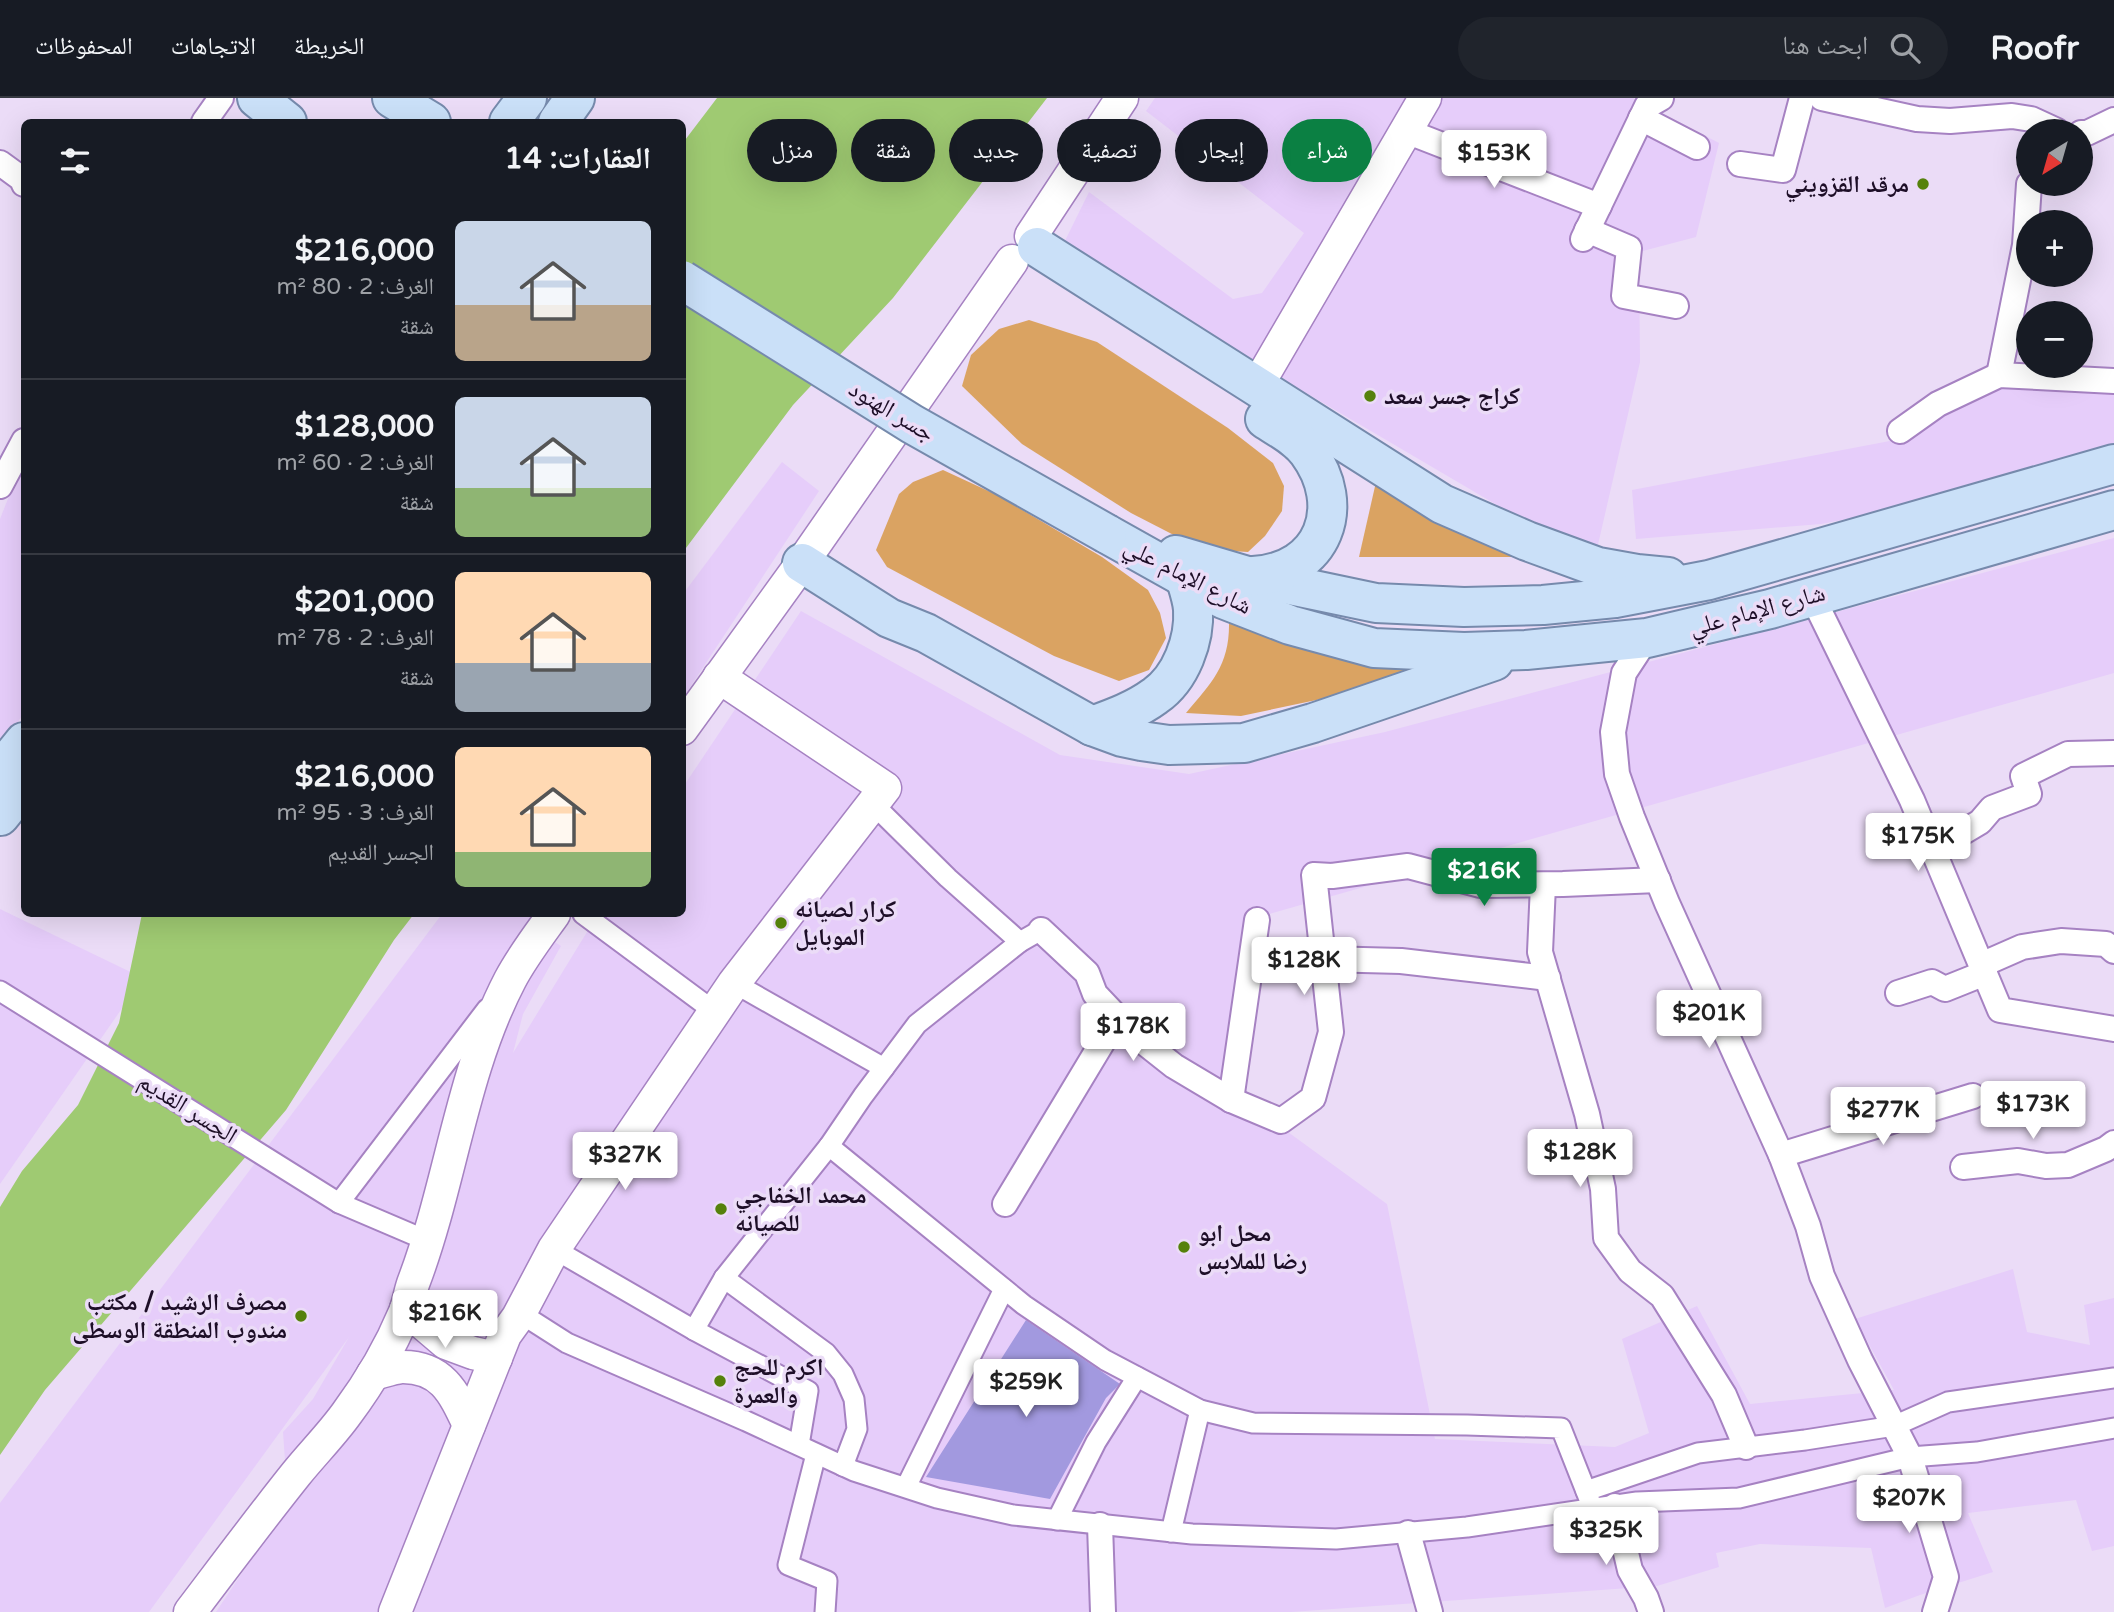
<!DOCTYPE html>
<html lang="ar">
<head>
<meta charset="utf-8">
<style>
	:root { --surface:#171b24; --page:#20242c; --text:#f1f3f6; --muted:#9ea1a6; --line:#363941; --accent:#0b8043 }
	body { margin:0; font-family:"Varela Round","Noto Naskh Arabic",sans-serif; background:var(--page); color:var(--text); direction:rtl; height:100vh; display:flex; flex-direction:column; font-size:26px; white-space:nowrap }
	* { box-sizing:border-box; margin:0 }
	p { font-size:23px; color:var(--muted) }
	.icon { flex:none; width:38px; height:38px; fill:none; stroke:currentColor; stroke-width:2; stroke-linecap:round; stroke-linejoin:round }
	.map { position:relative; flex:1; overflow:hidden; direction:ltr }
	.sheet { position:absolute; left:21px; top:21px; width:665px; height:798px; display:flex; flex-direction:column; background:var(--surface); border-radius:10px; box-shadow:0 7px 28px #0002; direction:rtl }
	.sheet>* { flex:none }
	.banner { position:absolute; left:707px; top:21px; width:665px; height:63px; direction:rtl; display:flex; gap:14px }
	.needle { width:46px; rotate:217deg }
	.controls { position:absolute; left:2016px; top:21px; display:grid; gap:14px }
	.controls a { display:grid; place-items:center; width:77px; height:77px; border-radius:50%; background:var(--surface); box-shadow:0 7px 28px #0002; font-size:35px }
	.price { position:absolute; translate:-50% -60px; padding:0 16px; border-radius:7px; background:#fff; color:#222; font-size:23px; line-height:46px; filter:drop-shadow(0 2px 4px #0008) }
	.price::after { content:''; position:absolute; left:50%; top:42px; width:21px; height:16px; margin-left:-10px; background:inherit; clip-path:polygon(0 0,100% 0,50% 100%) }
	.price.selected { background:var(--accent); color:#fff }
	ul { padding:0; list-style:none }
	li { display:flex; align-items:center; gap:21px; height:175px; padding:0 35px }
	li+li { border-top:2px solid var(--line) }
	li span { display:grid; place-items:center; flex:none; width:196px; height:140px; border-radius:10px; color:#555 }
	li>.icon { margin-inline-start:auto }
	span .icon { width:84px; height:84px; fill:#fffc; stroke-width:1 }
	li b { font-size:30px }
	h2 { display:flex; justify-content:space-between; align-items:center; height:84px; padding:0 35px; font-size:30px }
	.tag { padding:0 24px; border-radius:32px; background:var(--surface); box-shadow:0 7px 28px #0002; font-size:24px; line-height:63px }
	.tag.selected { background:var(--accent); color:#fff }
	header { display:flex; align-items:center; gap:42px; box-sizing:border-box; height:98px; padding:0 35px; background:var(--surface); border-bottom:2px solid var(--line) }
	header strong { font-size:33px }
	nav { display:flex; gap:38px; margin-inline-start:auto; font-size:24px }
	.search { width:490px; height:63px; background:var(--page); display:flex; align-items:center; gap:18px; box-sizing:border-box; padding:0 24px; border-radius:38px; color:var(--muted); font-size:26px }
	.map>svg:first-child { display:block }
	.built { fill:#e6cdfa }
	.green { fill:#daa362 }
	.water { fill:#9fca72 }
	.building { fill:#a299df }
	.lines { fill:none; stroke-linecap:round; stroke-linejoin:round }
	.pedestrian-casing { stroke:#a682c2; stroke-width:23 }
	.minor-casing { stroke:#a682c2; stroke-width:28 }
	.tertiary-casing { stroke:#a682c2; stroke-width:35 }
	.primary-casing { stroke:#768aac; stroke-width:42 }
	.pedestrian { stroke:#fff; stroke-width:19 }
	.minor { stroke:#fff; stroke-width:24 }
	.tertiary { stroke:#fff; stroke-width:32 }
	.primary { stroke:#cae0f8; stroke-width:38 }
	.primary-bridge-casing { stroke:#768aac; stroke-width:42; stroke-linecap:butt }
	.primary-bridge { stroke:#cae0f8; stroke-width:38 }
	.poi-dot { fill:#55810b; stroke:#ebdcf7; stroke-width:2.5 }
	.labels { text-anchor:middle; stroke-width:7; stroke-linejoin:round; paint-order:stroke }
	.poi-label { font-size:24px; font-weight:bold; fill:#1d0e27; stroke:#ebdcf7; text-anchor:start }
	.street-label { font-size:24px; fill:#1d0e27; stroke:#ebdcf7 }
</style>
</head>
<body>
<header>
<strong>Roofr</strong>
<div class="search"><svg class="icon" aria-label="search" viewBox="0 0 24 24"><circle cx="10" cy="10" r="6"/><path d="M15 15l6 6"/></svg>ابحث هنا</div>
<nav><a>الخريطة</a><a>الاتجاهات</a><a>المحفوظات</a></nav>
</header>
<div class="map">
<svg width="2114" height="1514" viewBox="0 0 2114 1514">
	<rect width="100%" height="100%" fill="#ebdcf7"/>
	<g class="built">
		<path d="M1155 0H1633L1719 45 1696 139 1639 154 1640 264 1594 464 1255 265 1058 157 1089 94 1233 201 1262 195 1304 135 1146 13Z"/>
		<path d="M2114 269V364L2050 382 1821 426 1636 441 1632 392 1895 342 2004 270Z"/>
		<path d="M24 360V615L0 650V421Z"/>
		<path d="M782 364 819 393 683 600V496Z"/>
		<path d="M2114 440V575L1262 818 1237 997 1387 1106 1435 1341 1615 1349 1649 1335 1622 1241 1697 1208 1750 1306 1894 1292 1855 1221 2013 1171 2027 1234 2090 1247 2084 1207 2114 1200V1448L2092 1453 2076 1402 1968 1415 1993 1474 1920 1497 1885 1510 1871 1450 1760 1446 1716 1455 1719 1469 1657 1488 1291 1514H216L288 1406 283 1334 313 1301 349 1239 149 1514H0V1405L442 816H535L547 839 561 848 523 916 513 955 598 816H682L683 689 801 513 1060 657 1189 676 1385 634Z"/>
		<path d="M0 811 143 880 0 1086Z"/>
	</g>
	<g class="green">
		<path d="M1029 222 1097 244 1228 330 1273 365 1284 388 1282 413 1265 438 1248 454 1201 451 1131 415 1022 346 962 288 971 257 999 231Z"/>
		<path d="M943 372 997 397 1102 459 1148 492 1160 515 1166 540 1149 572 1119 583 1054 558 887 469 876 452 899 396 913 384Z"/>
		<path d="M1376 384 1530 459H1359Z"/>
		<path d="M1229 523 1427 569 1326 600 1241 618 1186 615C1212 584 1230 567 1229 523Z"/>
	</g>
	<g class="water">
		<path d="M717 0H1047L893 200 793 307 683 454 682 46Z"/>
		<path d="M142 816H414L394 842 286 1012 45 1292 0 1357V1109L22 1073 78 1007 119 925Z"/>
	</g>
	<path class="building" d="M1026 1222 1120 1286 1106 1300 1050 1401 926 1379Z"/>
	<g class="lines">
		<g class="pedestrian-casing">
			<g id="pedestrian">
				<path d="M873 706 948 780 1020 844"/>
				<path d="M583 816 715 914"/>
				<path d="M734 885 884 970"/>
				<path d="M0 893 339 1105 428 1143"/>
				<path d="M829 1048 1024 1207 1105 1262 1200 1312 1253 1325 1467 1327 1561 1330 1593 1411"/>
				<path d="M339 1105 487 911"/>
				<path d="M554 1151 694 1232 808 1293 799 1347"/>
				<path d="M724 1180 826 1255 843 1276 854 1301 857 1331 843 1368"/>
				<path d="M520 1215 567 1245 746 1323 854 1373 937 1400 1013 1417 1192 1436 1336 1441 1467 1429 1637 1404 1739 1400 1910 1359 1977 1354 2114 1330"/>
				<path d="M694 1232 724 1180 829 1048 863 998 917 926 1020 844 1041 832"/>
				<path d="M816 1356 788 1467 827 1483 825 1514"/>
				<path d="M906 1389 1004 1191"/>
				<path d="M1586 1393 1698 1355 1805 1342 1894 1328 1948 1304 2114 1280"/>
				<path d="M1057 1422 1096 1344 1137 1279"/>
				<path d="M1171 1434 1200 1312"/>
			</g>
		</g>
		<g class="minor-casing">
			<g id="minor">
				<path d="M1822 0 1917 21 1950 23 2012 18 2031 21 2057 33"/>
				<path d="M1641 20 1697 49"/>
				<path d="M204 24 221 0"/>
				<path d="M1406 33 1599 108"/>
				<path d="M2081 35H2087L2114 22"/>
				<path d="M0 65 22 81 24 86"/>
				<path d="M1740 66 1783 72 1802 0"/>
				<path d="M1587 132 1629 150 1624 198 1676 208"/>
				<path d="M1583 141 1647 8 1661 0"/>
				<path d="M1999 277 2025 147 2029 86"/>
				<path d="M1900 333 1938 306 1999 277 2114 283"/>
				<path d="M0 388 24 343"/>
				<path d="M1812 498 1912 702 2000 912 2114 931"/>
				<path d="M1647 540 1624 575 1613 634 1617 676 1632 719 1667 805 1781 1057 1808 1128 1822 1178 1860 1262 1910 1359 1946 1479 1935 1514"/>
				<path d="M1933 752 1980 724 1992 710 2029 696 2023 678 2068 656 2114 655"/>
				<path d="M1543 787 1540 854 1587 1016 1603 1091 1606 1140 1630 1173 1662 1198 1724 1297 1746 1349"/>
				<path d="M1041 832 1087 875 1095 896 1131 934 1174 968 1231 1002 1281 1023 1313 1000 1331 934 1314 777 1332 778 1408 768 1480 787 1563 786 1658 782"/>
				<path d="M1324 861 1401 863 1548 880"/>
				<path d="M1981 867 2022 849 2061 843 2106 846 2114 853"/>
				<path d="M1898 895 1932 884 1945 891 1985 875"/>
				<path d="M1231 1002 1257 822"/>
				<path d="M1781 1057 1973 998"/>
				<path d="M1963 1069 2018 1063 2046 1068 2068 1067 2106 1051 2114 1045"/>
				<path d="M1005 1106 1117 920"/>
				<path d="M1615 1408 1630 1472 1646 1500 1651 1514"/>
				<path d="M1100 1427 1103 1514"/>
				<path d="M1408 1435 1430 1514"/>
			</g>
		</g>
		<g class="tertiary-casing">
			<g id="tertiary">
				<path d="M1031 138 1122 0"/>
				<path d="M1257 288 1425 0"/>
				<path d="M682 631 802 465 1012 163"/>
				<path d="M406 1211 446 1245 473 1255 496 1260"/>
				<path d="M373 1276C382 1274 392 1270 401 1269 442 1268 454 1295 469 1327"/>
				<path d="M190 1514C225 1468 260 1421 296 1376 313 1355 332 1336 347 1315 370 1284 390 1250 405 1214 409 1204 410 1193 414 1183 451 1085 461 976 510 882 522 859 539 837 554 816"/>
				<path d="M395 1514 505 1237 518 1219 554 1151 734 885 885 690 719 579"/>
			</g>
		</g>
		<g class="primary-casing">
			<g id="primary">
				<path d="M257 0 287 24"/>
				<path d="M392 0 431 24"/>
				<path d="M509 24 527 0"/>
				<path d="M558 24 575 0"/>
				<path d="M1037 149 1442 406 1527 443 1598 469 1637 476 1668 479"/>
				<path d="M1107 436 1223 501 1290 527 1374 550 1464 554 1526 552 1647 540 1770 511 2114 412"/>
				<path d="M1176 457 1247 478 1376 505 1464 509 1543 507 1615 500 1709 482 2114 366"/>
				<path d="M802 465 889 520 926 535 1092 628 1122 639 1141 643 1169 647 1244 645 1313 625 1494 563"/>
				<path d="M1253 478C1324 474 1348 408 1308 354 1297 339 1280 331 1265 321"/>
				<path d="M1092 628C1114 620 1136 612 1155 598 1181 580 1195 542 1193 511 1192 500 1188 489 1185 479"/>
				<path d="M0 674 24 644"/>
				<path d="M0 718 24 688"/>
			</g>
		</g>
		<use href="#pedestrian" class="pedestrian"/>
		<use href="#minor" class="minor"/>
		<use href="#tertiary" class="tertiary"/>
		<use href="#primary" class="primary"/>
		<g class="primary-bridge-casing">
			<path id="primary-bridge" d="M682 182 912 326 1107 436"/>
		</g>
		<use href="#primary-bridge" class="primary-bridge"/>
	</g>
	<g class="poi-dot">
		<circle cx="1923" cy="86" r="7"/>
		<circle cx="1370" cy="298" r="7"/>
		<circle cx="781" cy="825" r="7"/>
		<circle cx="721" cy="1111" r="7"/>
		<circle cx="1184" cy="1149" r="7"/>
		<circle cx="301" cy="1218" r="7"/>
		<circle cx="720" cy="1283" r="7"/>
	</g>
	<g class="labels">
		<g class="poi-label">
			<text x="1909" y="94" text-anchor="end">مرقد القزويني</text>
			<text x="1384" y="306">كراج جسر سعد</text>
			<text x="795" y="819">كرار لصيانه<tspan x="795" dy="28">الموبايل</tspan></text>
			<text x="735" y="1105">محمد الخفاجي<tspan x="735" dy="28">للصيانه</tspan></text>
			<text x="1198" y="1143">محل ابو<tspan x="1198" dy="28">رضا للملابس</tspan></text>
			<text x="287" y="1212" text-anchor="end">مصرف الرشيد / مكتب<tspan x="287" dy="28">مندوب المنطقة الوسطى</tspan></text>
			<text x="734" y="1277">اكرم للحج<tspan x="734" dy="28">والعمرة</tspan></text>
		</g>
		<g class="street-label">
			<text transform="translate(892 313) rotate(31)" y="8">جسر الهنود</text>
			<text transform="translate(1188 478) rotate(27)" y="8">شارع الإمام علي</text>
			<text transform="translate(1757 512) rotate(-15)" y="8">شارع الإمام علي</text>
			<text transform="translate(188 1010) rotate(32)" y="8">الجسر القديم</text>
		</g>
	</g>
</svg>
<div class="controls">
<a><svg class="needle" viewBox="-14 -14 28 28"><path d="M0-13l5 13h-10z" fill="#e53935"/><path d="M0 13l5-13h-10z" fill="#9ea1a6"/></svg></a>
<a>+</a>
<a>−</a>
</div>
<b class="price" style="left:1494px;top:92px">$153K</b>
<b class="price" style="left:1918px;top:775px">$175K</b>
<b class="price selected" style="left:1484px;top:810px">$216K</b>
<b class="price" style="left:1304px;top:899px">$128K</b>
<b class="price" style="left:1709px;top:952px">$201K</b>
<b class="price" style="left:1133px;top:965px">$178K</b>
<b class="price" style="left:2033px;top:1043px">$173K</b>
<b class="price" style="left:1883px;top:1049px">$277K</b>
<b class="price" style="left:1580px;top:1091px">$128K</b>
<b class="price" style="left:625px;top:1094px">$327K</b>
<b class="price" style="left:445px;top:1252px">$216K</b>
<b class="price" style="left:1026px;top:1321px">$259K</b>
<b class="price" style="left:1909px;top:1437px">$207K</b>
<b class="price" style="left:1606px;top:1469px">$325K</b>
<div class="banner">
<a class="tag selected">شراء</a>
<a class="tag">إيجار</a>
<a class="tag">تصفية</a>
<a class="tag">جديد</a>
<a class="tag">شقة</a>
<a class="tag">منزل</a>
</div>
<section class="sheet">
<h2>العقارات: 14<svg class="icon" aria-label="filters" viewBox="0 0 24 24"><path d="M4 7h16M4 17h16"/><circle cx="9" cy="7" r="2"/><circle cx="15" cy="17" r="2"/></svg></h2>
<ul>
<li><span style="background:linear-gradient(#c9d6e8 60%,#b9a48a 0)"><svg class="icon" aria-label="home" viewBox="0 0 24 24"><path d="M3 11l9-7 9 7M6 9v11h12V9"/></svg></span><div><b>$216,000</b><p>الغرف: 2 · 80 m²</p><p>شقة</p></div></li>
<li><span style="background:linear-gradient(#c9d6e8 65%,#8fb573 0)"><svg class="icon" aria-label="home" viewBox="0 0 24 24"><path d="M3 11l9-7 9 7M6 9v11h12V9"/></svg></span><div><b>$128,000</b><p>الغرف: 2 · 60 m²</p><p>شقة</p></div></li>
<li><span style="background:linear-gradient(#ffd9b3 65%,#9aa5b1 0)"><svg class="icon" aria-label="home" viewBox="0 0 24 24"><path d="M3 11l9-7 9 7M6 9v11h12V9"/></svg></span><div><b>$201,000</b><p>الغرف: 2 · 78 m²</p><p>شقة</p></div></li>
<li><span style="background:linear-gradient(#ffd9b3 75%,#8fb573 0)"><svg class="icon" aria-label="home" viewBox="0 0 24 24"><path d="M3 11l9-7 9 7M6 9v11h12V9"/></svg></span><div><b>$216,000</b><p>الغرف: 3 · 95 m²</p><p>الجسر القديم</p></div></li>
</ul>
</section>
</div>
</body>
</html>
